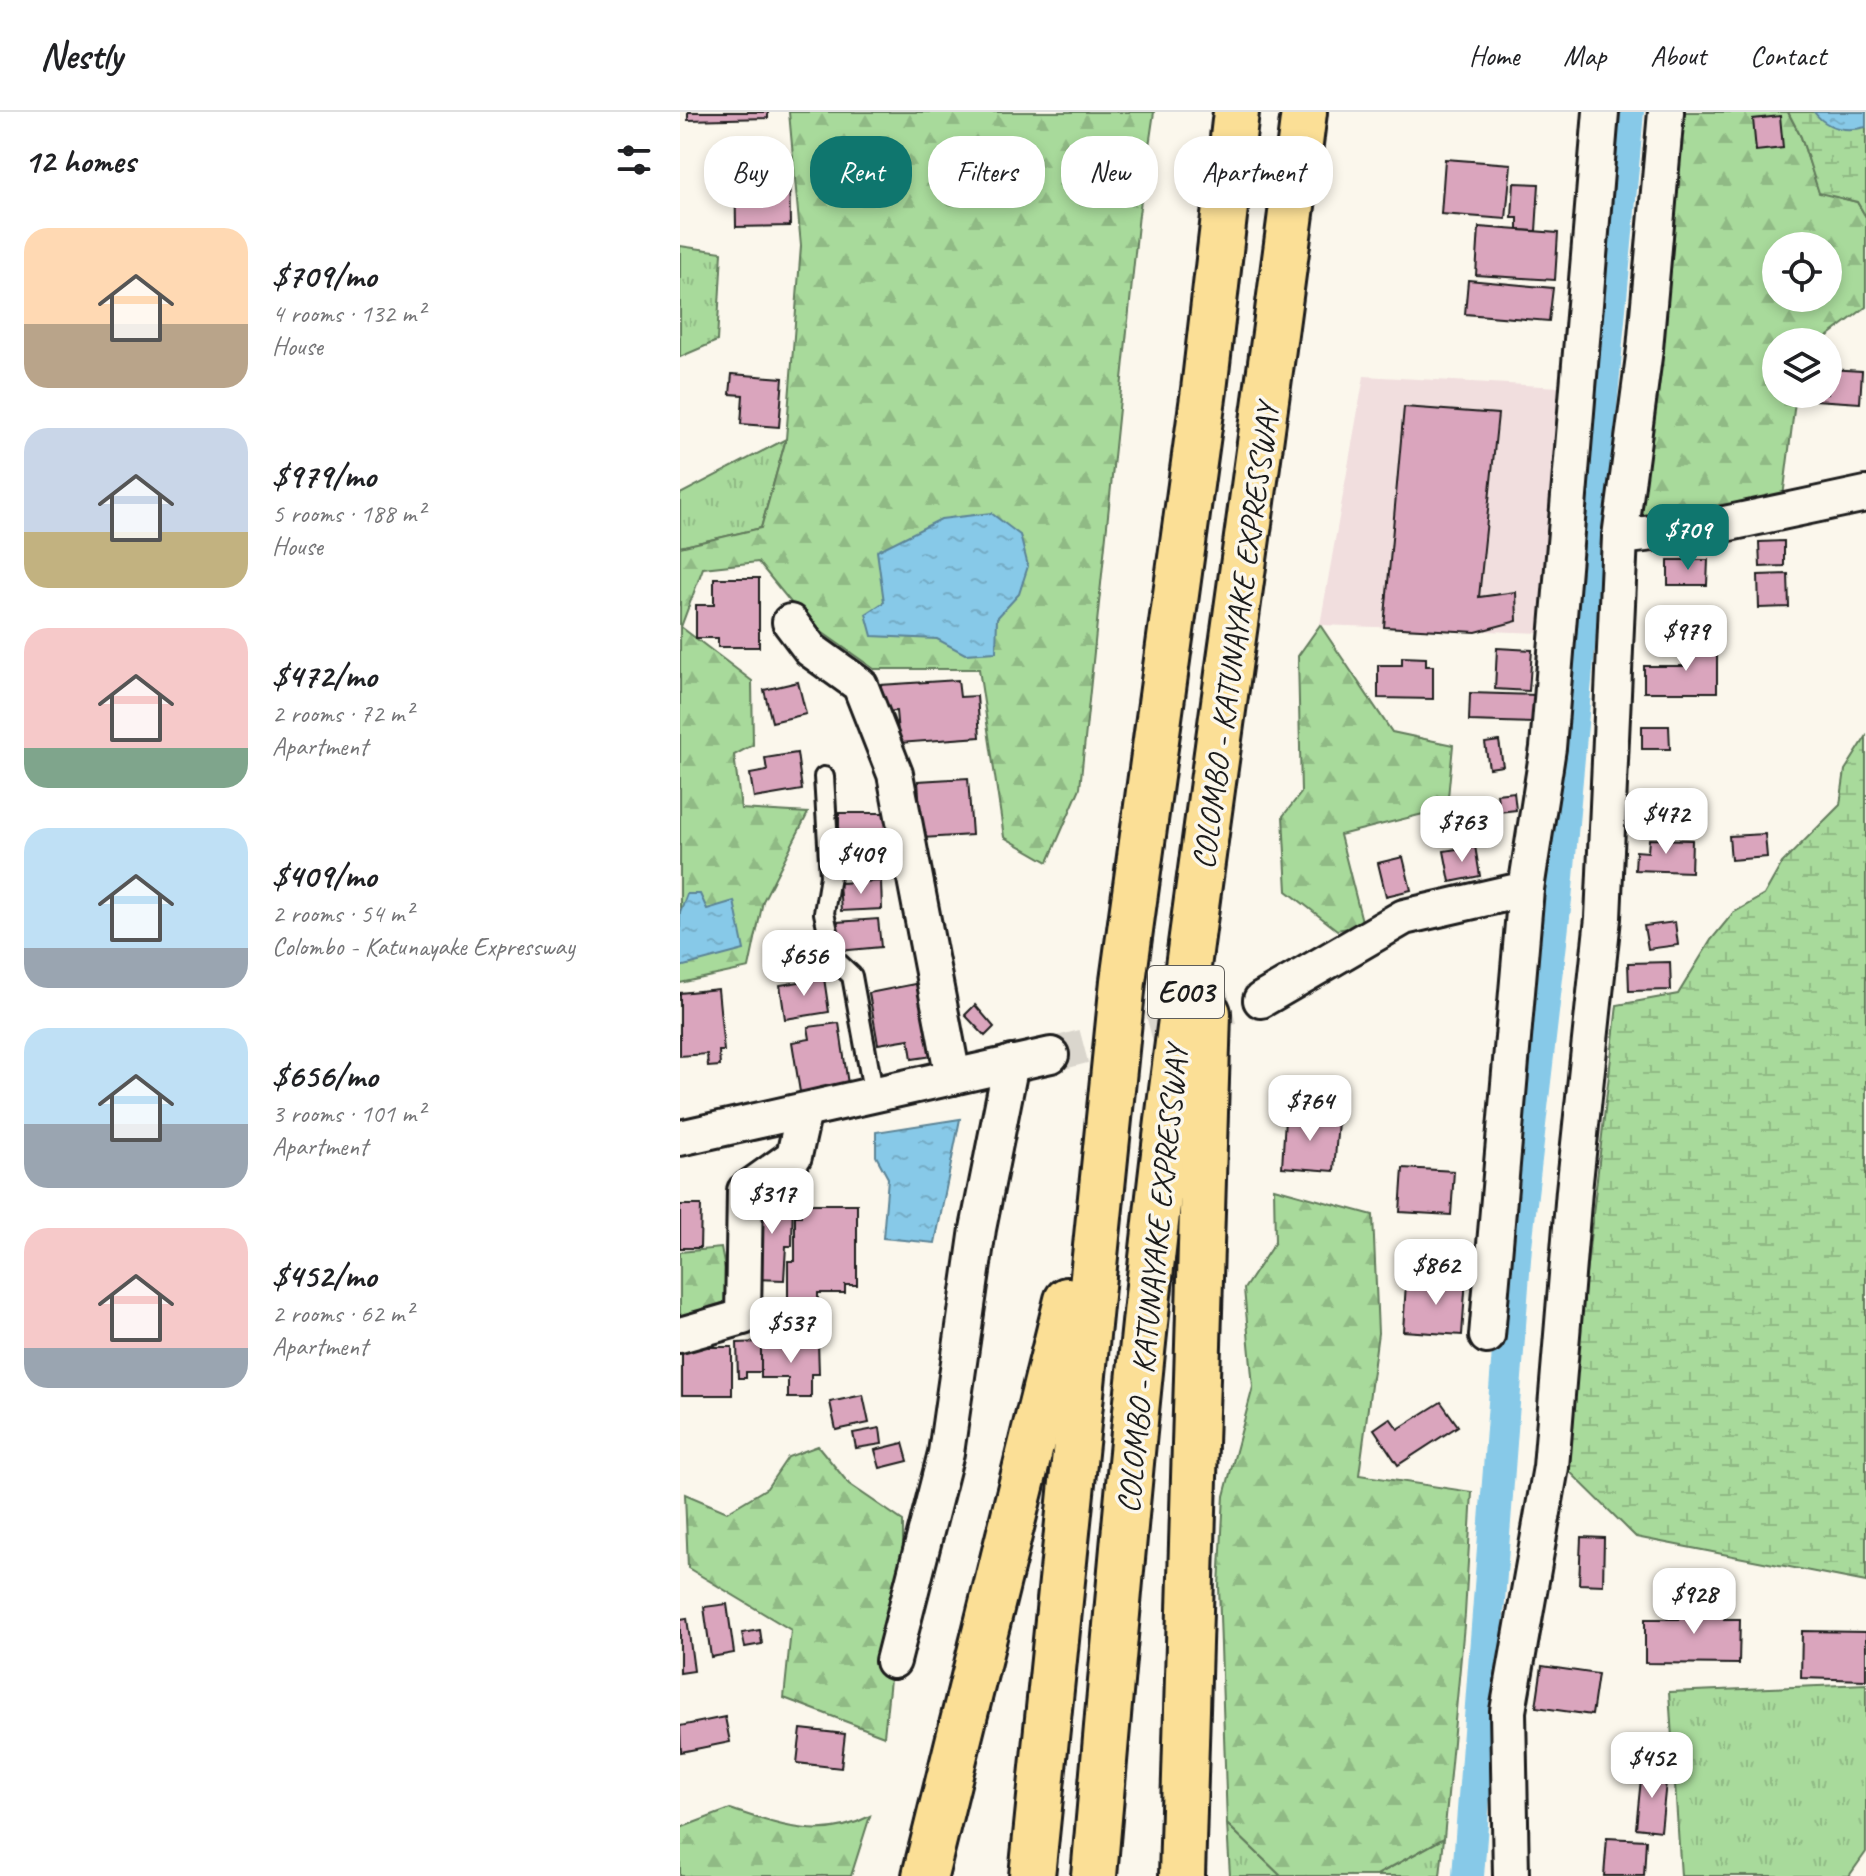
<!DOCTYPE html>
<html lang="en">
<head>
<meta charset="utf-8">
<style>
	:root { --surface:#fff; --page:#f2f2f2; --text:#202124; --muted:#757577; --line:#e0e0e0; --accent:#0f766e }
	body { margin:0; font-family:Caveat,sans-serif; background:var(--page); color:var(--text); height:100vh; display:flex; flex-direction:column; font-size:30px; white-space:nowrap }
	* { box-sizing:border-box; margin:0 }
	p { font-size:26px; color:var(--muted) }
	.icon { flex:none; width:44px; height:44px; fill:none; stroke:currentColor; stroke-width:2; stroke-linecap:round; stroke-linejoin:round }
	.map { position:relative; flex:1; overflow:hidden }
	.details { display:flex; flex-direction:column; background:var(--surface); width:680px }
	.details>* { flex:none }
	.hud { position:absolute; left:24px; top:24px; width:760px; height:72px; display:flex; gap:16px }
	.controls { position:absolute; left:1082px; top:120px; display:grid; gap:16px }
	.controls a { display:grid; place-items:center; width:80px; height:80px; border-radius:50%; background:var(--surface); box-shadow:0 4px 12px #0003; font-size:40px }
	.price { position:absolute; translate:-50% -68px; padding:0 18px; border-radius:16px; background:#fff; color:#222; font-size:26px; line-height:52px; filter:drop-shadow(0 2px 4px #0008) }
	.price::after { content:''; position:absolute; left:50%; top:48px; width:24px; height:18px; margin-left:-12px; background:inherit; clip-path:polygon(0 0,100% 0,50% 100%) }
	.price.current { background:var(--accent); color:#fff }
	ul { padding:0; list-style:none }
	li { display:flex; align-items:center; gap:24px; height:200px; padding:0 24px }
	li span { display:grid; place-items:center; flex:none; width:224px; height:160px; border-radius:24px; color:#555 }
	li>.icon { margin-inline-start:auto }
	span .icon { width:96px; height:96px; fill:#fffc; stroke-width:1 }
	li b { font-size:34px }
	h2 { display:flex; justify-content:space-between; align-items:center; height:96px; padding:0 24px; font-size:34px }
	.tag { padding:0 28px; border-radius:32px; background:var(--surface); box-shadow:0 4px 12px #0003; font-size:28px; line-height:72px }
	.tag.current { background:var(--accent); color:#fff }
	header { display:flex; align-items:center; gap:48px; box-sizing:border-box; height:112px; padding:0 40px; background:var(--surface); border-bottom:2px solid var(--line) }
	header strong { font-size:38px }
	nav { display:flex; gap:44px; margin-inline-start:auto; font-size:28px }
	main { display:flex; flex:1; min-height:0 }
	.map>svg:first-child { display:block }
	.built { fill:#f1dede }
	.grass { fill:url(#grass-tufts); stroke:#627b5c; stroke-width:2 }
	.forest { fill:url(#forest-firs); stroke:#627b5c; stroke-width:2; fill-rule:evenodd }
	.wetland { fill:url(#wetland-marsh); stroke:#627b5c; stroke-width:2 }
	.water { fill:url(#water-ripples); stroke:#5c8496; stroke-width:2 }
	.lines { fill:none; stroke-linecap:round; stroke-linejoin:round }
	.canal { stroke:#87c9e8; stroke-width:32 }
	.building { fill:#daa5bd; stroke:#1c1c1c; stroke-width:2 }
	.street-tunnel { stroke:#dad6cd; stroke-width:34; stroke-dasharray:34 17; stroke-linecap:butt }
	.lane-casing { stroke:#1c1c1c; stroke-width:24 }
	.street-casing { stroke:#1c1c1c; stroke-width:40 }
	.highway-casing { stroke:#1c1c1c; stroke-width:50 }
	.lane { stroke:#fbf7ec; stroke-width:18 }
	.street { stroke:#fbf7ec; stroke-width:34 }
	.highway { stroke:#fbdf96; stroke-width:44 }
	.labels { text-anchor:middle; stroke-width:7; stroke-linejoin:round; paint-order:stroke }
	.shield { fill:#fbf7ec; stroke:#5f5e5a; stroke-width:2 }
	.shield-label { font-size:30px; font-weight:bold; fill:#1c1c1c }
	.street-label { font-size:32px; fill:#1c1c1c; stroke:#fbf7ec }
</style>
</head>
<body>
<header>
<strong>Nestly</strong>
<nav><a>Home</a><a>Map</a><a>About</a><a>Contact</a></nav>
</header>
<main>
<section class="details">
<h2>12 homes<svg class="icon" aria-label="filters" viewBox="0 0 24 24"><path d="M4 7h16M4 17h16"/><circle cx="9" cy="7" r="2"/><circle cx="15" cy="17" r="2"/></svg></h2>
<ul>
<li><span style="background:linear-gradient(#ffd9b3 60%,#b9a48a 0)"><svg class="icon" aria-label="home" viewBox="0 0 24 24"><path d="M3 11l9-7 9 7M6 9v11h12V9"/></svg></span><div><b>$709/mo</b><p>4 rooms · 132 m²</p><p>House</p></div></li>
<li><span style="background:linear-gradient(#c9d6e8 65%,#c2b280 0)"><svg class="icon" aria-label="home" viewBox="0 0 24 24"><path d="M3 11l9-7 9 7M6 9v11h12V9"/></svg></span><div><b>$979/mo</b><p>5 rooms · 188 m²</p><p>House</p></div></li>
<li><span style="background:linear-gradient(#f6c9c9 75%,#7fa58c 0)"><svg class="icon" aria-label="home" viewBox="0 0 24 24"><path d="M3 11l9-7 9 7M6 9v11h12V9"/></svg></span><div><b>$472/mo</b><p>2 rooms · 72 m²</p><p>Apartment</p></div></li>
<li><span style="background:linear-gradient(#bfe0f5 75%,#9aa5b1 0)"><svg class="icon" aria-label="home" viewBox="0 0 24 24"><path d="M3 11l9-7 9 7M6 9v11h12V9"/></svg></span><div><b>$409/mo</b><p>2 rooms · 54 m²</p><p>Colombo - Katunayake Expressway</p></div></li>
<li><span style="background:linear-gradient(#bfe0f5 60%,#9aa5b1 0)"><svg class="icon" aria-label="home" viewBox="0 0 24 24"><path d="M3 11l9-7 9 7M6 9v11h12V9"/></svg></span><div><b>$656/mo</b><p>3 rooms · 101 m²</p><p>Apartment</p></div></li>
<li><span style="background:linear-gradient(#f6c9c9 75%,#9aa5b1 0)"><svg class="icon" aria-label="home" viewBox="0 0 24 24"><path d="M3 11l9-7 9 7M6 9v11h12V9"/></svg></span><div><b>$452/mo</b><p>2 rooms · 62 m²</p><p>Apartment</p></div></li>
</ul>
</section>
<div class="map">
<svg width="1186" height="1764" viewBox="0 0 1186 1764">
	<defs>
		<pattern id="grass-tufts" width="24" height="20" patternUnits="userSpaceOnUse" patternTransform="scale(2)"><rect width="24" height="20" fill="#a8da9b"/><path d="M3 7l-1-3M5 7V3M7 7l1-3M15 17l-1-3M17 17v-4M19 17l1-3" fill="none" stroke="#90ba85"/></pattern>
		<pattern id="forest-firs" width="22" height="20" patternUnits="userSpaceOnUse" patternTransform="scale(2)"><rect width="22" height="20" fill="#a8da9b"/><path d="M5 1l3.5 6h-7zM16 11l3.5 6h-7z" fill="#90ba85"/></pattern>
		<pattern id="wetland-marsh" width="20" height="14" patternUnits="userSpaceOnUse" patternTransform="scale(2)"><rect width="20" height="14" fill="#a8da9b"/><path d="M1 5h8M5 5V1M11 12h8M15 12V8" fill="none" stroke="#90ba85"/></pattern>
		<pattern id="water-ripples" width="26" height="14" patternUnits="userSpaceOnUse" patternTransform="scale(2)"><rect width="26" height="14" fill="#87c9e8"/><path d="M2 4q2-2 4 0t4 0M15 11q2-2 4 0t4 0" fill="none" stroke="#74acc6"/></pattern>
	</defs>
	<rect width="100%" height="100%" fill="#fbf7ec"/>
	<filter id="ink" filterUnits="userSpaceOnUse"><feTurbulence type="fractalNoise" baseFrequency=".0125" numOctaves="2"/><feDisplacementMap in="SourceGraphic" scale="16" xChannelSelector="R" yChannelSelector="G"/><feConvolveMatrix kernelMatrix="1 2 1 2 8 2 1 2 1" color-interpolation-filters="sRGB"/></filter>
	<g filter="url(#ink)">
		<path class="built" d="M684 264 880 275 860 521 640 513Z"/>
		<g class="grass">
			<path d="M0 134 42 140 37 229 0 245Z"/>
			<path d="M106 327 81 416 0 435V382Z"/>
			<path d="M1186 1572V1740L1169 1764H1001L989 1580Z"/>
			<path d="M547 1712 601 1764H550Z"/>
			<path d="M764 1726 760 1764H695Z"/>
		</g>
		<g class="forest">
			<path d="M109 0H474L459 102 400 676 368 750 324 725 299 557H194L126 509 78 450 23 456 1 515 72 569 73 633 54 643 61 697 128 701 83 789 69 856 0 871V435L81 416 106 327 121 134Z"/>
			<path d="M999 0H1108L1121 25 1139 80 1177 90 1186 105V195L1140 230H1096V282H1116L1103 385 955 404ZM1096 134H1148V186H1096Z"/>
			<path d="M640 513 712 620 773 633 767 696 660 723 683 813 657 818 607 779 603 704 621 681 618 544Z"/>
			<path d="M594 1076 693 1103 698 1221 679 1363 792 1380 785 1502 764 1726 695 1764H601L547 1712 539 1474 544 1384 573 1275 564 1177 595 1130Z"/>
			<path d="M41 1136 51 1188 0 1205V1140Z"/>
			<path d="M138 1334 169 1372 223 1409V1444L204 1624 104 1586 111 1518 8 1456 5 1382 47 1400 87 1376 108 1345Z"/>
			<path d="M50 1697C99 1713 141 1730 190 1704L171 1764H0V1716Z"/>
		</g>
		<g class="wetland">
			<path d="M1108 0H1186V105L1177 90 1139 81 1121 25Z"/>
			<path d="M1186 625V1470L956 1425 884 1354 937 893 998 882 1031 828 1053 801 1084 783 1102 751 1160 693 1165 658Z"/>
		</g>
		<g class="water">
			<path d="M1134 0H1186V15C1166 20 1147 17 1134 0Z"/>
			<path d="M311 401 340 423 348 454 339 482 317 506 316 540 285 542 257 527 192 524 186 502 204 490 197 439 261 407Z"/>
			<path d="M7 782H20L27 797 54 789 64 838 0 855V800Z"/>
			<path d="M280 1007 255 1131 203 1126 208 1066 196 1044V1020Z"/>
		</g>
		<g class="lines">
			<path class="canal" d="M788 1764 836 1134 876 787 948 0"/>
		</g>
		<g class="building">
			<path d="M8 0H88V6L8 8Z"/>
			<path d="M1100 4 1103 36 1076 39 1073 7Z"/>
			<path d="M765 47 831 52 826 107 761 102Z"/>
			<path d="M55 50H109L110 114 56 115Z"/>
			<path d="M834 71 859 72 856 119 838 118V106H832Z"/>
			<path d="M799 115 878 121 875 168 796 163Z"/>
			<path d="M788 168 873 176 869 209 785 202Z"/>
			<path d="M1148 257 1182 259 1180 291 1135 288 1136 282H1148Z"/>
			<path d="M52 262 103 266 99 315 61 312 63 283 50 282Z"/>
			<path d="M724 295 818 302 799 485 836 480 837 509 796 520 704 515Z"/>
			<path d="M1104 429V454L1080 455 1079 430Z"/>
			<path d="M988 448H1028L1027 473H988Z"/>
			<path d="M1108 462 1109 495 1079 496 1078 463Z"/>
			<path d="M34 466H79V535H38V526H16V493H34Z"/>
			<path d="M1007 534H1037V580H964V554H1007Z"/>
			<path d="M817 536 852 538 849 579 815 577Z"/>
			<path d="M722 545 746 546V554H753V587L698 586V553H722Z"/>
			<path d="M278 568 280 585 297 584 300 625 219 631 216 599 202 600 200 573Z"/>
			<path d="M118 570 126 602 92 610 84 578Z"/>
			<path d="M790 581 856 583 855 611 789 609Z"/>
			<path d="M962 614H989L990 637H962Z"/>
			<path d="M819 629 823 654 809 656 805 631Z"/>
			<path d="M117 641 122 678 74 686 70 662 87 659 85 646Z"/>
			<path d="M288 666 292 723 242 726 238 669Z"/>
			<path d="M834 680 836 698 819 700 817 682Z"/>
			<path d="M159 701H206V730H194V738L159 739Z"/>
			<path d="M1085 722 1087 745 1051 748 1049 724Z"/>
			<path d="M969 727 1012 728 1011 760 955 758 956 739 968 740Z"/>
			<path d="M795 734 800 764 770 770 764 739Z"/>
			<path d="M723 745 731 778 706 784 698 751Z"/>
			<path d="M201 769 202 797 161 799 159 771Z"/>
			<path d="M198 807 201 835 159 839 157 810Z"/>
			<path d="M995 810 998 833 968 837 964 814Z"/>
			<path d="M990 850 991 878 949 879 948 851Z"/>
			<path d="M144 866 149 900 105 907 100 873Z"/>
			<path d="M240 871 253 944 232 947 229 927 198 932 189 881Z"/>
			<path d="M38 877 44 939H39L40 954 28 955 27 942 0 944V881Z"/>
			<path d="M295 893 314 915 305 924 285 903Z"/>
			<path d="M159 911 168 972 120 980 112 930 130 927 128 915Z"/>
			<path d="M630 999 644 1000 643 1008 658 1009 654 1059 602 1055 605 1007 630 1009Z"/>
			<path d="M723 1056 774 1059 771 1103 720 1100Z"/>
			<path d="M94 1079 113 1081 112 1134H106L104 1168 72 1167 76 1087 94 1088Z"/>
			<path d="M121 1092H177V1173H165V1181H138V1193H108V1149H115V1104H121Z"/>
			<path d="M0 1093H21L20 1136H0Z"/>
			<path d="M766 1163 786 1165 782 1223 723 1219 726 1171 765 1174Z"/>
			<path d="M81 1230V1260H66V1266H58L57 1231Z"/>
			<path d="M81 1230H138L139 1262H131V1286H108V1266H81Z"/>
			<rect x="2" y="1235" width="50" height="48"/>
			<path d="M183 1283 189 1311 156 1318 150 1290Z"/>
			<path d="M761 1290 778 1314 718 1353 694 1317 710 1306 718 1317Z"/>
			<path d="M200 1316 202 1332 176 1336 173 1321Z"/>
			<path d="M223 1331 228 1349 200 1356 195 1338Z"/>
			<path d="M901 1425 924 1426 923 1473 899 1472Z"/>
			<path d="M999 1489 1044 1490V1507H1060L1059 1552 965 1551V1507H999Z"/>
			<path d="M47 1492 54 1541 31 1545 24 1495Z"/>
			<path d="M7 1506 14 1559 0 1561V1507Z"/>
			<path d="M80 1518 82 1532 65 1535 62 1521Z"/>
			<path d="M1122 1519 1186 1520V1568L1121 1566Z"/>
			<path d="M862 1554 918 1562 912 1603 856 1595Z"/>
			<path d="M45 1605 50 1630 1 1640 0 1614Z"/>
			<path d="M121 1617 165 1622 161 1656 117 1651Z"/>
			<path d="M962 1657 987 1660 981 1719 956 1716Z"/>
			<path d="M927 1726 966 1728 964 1764H924Z"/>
		</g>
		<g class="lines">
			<path class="street-tunnel" d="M371 943 581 888"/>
			<g class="lane-casing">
				<path id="lane" d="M144 665 150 764 144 801 154 847 172 864 194 984"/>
			</g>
			<g class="street-casing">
				<g id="street">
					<path d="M940 425 1040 413 1186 382"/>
					<path d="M110 510 131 538 180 573 215 662 273 965"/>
					<path d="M581 888 724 805 846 777"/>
					<path d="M0 1026 371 943"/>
					<path d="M0 1223 63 1205 65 1079 114 1044 124 999"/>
					<path d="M807 1224 846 777 868 636 921 0"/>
					<path d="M213 1549 266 1341 298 1117 331 951"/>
					<path d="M831 1764 828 1599 871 1355 894 1079 923 806 940 425 965 237 986 0"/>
				</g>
			</g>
			<g class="highway-casing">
				<g id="highway">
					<path d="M245 1764 387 1188"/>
					<path d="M352 1764 443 869 524 278 556 0"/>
					<path d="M414 1764C436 1512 457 1260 488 1009 530 672 582 337 624 0"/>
					<path d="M502 1764 528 901"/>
				</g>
			</g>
			<use href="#lane" class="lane"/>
			<use href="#street" class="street"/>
			<use href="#highway" class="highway"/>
		</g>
	</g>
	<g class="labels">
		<rect class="shield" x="468" y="854" width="76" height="52" rx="6"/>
		<g class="shield-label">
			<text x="506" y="890">E003</text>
		</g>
		<g class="street-label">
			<text transform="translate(555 524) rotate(-82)" y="11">COLOMBO - KATUNAYAKE EXPRESSWAY</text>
			<text transform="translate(472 1167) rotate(-84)" y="11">COLOMBO - KATUNAYAKE EXPRESSWAY</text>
		</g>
	</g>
</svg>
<div class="controls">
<a><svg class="icon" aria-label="locate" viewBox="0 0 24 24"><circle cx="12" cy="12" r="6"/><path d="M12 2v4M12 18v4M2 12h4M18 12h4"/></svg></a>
<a><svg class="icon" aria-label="layers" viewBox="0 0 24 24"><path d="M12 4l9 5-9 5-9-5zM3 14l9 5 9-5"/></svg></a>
</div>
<b class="price current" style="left:1008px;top:460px">$709</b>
<b class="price" style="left:1006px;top:561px">$979</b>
<b class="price" style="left:986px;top:744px">$472</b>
<b class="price" style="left:782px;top:752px">$763</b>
<b class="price" style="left:181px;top:784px">$409</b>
<b class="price" style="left:124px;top:886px">$656</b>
<b class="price" style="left:630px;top:1031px">$764</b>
<b class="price" style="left:92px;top:1124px">$317</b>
<b class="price" style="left:756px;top:1195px">$862</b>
<b class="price" style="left:111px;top:1253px">$537</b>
<b class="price" style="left:1014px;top:1524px">$928</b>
<b class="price" style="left:972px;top:1688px">$452</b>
<div class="hud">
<a class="tag">Buy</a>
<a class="tag current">Rent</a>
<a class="tag">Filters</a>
<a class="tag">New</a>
<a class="tag">Apartment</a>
</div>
</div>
</main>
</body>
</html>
